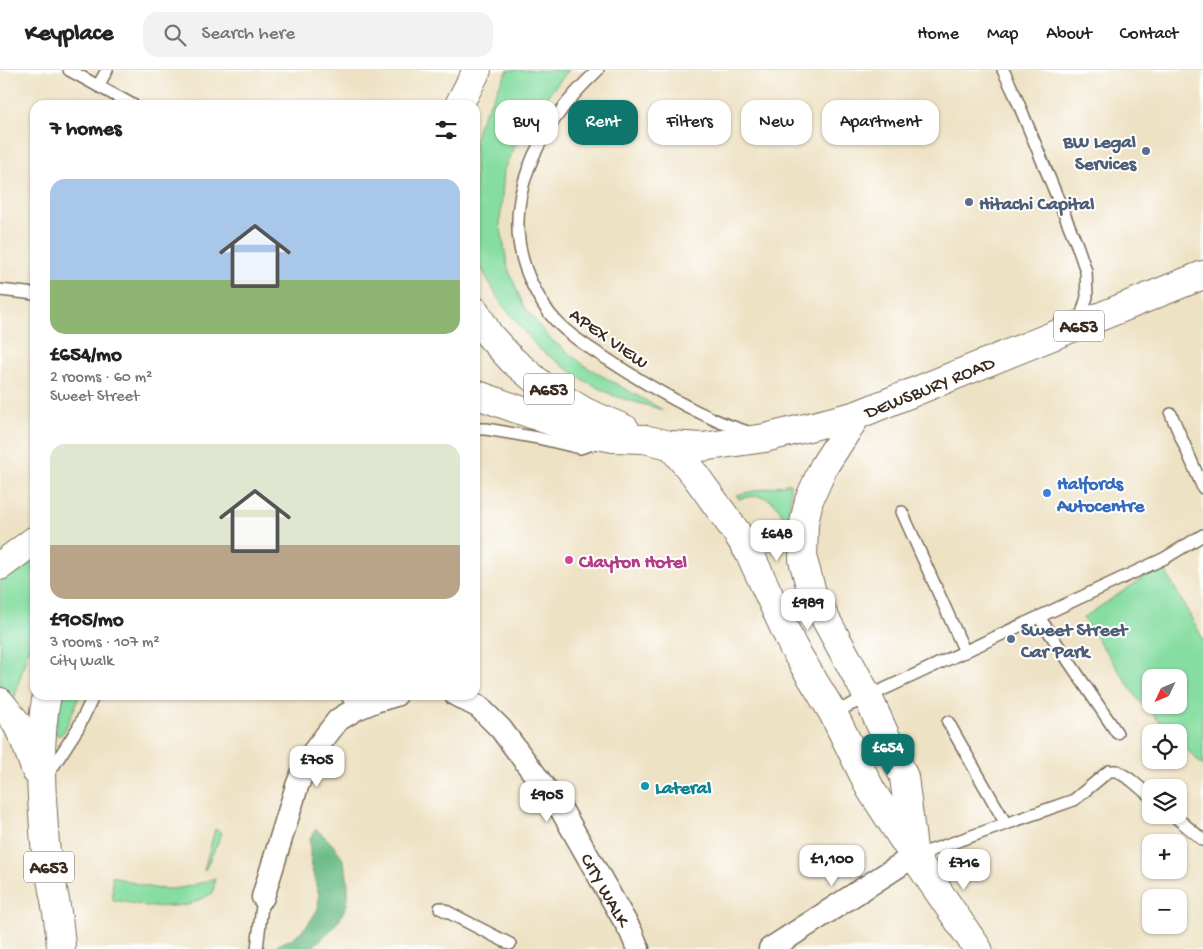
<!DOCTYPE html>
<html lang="en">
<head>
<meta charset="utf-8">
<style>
	:root { --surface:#fff; --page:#f2f2f2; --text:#222; --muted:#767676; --line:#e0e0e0; --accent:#0f766e }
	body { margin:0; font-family:"Gochi Hand",sans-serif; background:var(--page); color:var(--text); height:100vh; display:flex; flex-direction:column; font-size:19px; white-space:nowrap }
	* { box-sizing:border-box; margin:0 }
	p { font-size:16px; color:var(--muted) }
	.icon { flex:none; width:28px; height:28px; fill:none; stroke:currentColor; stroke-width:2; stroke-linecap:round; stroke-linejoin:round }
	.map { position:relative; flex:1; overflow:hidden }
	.panel { position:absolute; left:30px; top:30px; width:450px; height:600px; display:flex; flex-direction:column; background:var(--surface); border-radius:15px; box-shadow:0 1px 4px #0004 }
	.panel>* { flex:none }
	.top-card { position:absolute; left:495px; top:30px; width:475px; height:45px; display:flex; gap:10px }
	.needle { width:32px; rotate:226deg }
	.fabs { position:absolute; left:1142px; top:599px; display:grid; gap:10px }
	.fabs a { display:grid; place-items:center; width:45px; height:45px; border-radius:10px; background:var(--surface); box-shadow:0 1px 4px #0004; font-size:25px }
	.price { position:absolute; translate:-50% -42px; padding:0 11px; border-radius:10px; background:#fff; color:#222; font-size:16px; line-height:32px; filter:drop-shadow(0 1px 2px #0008) }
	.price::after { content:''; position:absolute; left:50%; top:30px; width:15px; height:11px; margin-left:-8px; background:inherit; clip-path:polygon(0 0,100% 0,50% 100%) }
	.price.on { background:var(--accent); color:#fff }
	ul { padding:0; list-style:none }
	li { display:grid; align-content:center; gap:10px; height:265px; padding:0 20px }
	li span { display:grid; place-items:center; height:155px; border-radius:15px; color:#555 }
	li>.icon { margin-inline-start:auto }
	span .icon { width:90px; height:90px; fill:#fffc; stroke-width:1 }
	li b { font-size:21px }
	h2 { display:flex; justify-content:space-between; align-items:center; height:60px; padding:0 20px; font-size:21px }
	.tag { padding:0 18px; border-radius:15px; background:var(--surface); box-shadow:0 1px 4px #0004; font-size:18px; line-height:45px }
	.tag.on { background:var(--accent); color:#fff }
	header { display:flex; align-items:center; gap:30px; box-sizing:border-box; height:70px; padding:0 25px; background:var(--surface); border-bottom:1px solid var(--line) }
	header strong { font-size:24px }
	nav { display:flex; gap:28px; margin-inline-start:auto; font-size:18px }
	.search { width:350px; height:45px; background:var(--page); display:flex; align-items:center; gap:12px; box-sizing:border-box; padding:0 18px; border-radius:15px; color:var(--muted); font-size:19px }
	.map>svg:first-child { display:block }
	.green { fill:#86dda1; stroke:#608460; fill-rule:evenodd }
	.forest { fill:#6cbc87; stroke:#547352 }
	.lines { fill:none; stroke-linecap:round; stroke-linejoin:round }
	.lane-casing { stroke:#7a6a58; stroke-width:14 }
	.street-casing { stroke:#7a6a58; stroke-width:25 }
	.secondary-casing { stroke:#7a6a58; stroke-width:30 }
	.primary-casing { stroke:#7a6a58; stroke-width:30 }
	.lane { stroke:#fff; stroke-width:11 }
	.street { stroke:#fff; stroke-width:22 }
	.secondary { stroke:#fff; stroke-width:28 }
	.primary { stroke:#fff; stroke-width:28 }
	.service-dot { fill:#5c6f8a; stroke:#fff; stroke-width:2 }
	.shop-dot { fill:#3f7fe0; stroke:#fff; stroke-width:2 }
	.hotel-dot { fill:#d1479c; stroke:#fff; stroke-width:2 }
	.culture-dot { fill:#0f9aa8; stroke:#fff; stroke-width:2 }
	.labels { text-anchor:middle; stroke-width:4; stroke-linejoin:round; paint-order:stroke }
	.shield { fill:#fff; stroke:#766a62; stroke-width:1 }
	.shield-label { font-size:18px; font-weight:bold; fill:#3b2a1e }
	.service-label { font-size:19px; font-weight:bold; fill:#4e5e75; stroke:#fff; text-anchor:start }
	.street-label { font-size:19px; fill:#3b2a1e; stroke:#fff }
	.shop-label { font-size:19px; font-weight:bold; fill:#366cbe; stroke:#fff; text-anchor:start }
	.hotel-label { font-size:19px; font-weight:bold; fill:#b23c85; stroke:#fff; text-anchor:start }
	.culture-label { font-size:19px; font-weight:bold; fill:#0d838f; stroke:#fff; text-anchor:start }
</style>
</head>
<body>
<header>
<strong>Keyplace</strong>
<div class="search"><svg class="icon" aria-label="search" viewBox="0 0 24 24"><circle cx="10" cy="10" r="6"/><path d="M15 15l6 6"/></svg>Search here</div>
<nav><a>Home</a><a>Map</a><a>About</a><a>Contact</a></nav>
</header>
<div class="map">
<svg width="1203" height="879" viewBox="0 0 1203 879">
	<rect width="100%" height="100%" fill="#fff"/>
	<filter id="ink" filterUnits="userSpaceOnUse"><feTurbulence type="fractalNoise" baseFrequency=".02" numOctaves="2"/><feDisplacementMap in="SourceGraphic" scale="10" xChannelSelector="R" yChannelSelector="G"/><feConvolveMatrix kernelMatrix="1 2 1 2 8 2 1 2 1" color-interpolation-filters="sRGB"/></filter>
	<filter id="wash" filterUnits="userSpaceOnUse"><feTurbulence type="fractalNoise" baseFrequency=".0096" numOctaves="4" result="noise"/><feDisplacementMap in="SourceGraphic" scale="20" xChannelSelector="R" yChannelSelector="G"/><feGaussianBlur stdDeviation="1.12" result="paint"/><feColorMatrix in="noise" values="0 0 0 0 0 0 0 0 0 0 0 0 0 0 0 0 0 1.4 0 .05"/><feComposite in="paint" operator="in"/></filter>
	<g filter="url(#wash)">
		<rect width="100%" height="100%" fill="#eee2c4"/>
		<g class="green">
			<path d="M508 0H569L526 52 504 99 500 154 508 198 523 235 548 267 585 296 618 315 663 340 614 326 580 308 538 278 500 232 476 188 475 182V69L480 51Z"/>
			<path d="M790 413V448L784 449C775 426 761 423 739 429L736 425Z"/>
			<path d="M35 482V559L32 566 13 633 0 626V509Z"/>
			<path d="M1162 495 1203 569V696L1179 671V662H1170L1140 632 1083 548ZM1151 608H1179V635H1151Z"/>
			<path d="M60 625H80L64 662 61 665H57L55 663Z"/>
			<path d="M215 759 222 763 205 800H204Z"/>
			<path d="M112 806C129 811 148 819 165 819 180 820 201 813 215 808L213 823 188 835 153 837 113 830Z"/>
		</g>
		<path class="forest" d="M316 759C325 767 336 776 342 788 347 798 350 823 347 834 345 839 341 847 338 851 330 862 320 870 310 879H277L276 876 293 868 307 856 318 839 319 825 311 796 310 785V769Z"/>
	</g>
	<g filter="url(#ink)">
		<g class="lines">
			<g class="lane-casing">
				<g id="lane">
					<path d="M69 0 98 16"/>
					<path d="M107 0 98 16 133 35"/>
					<path d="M598 0C539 55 493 136 533 216 539 228 546 241 556 251 570 266 589 278 607 289 639 310 674 331 709 347 722 354 737 358 751 363"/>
					<path d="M1003 0 1015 25 1077 175 1086 201 1087 227 1079 253"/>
					<path d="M0 220 35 224"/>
					<path d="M1171 344 1203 418"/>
					<path d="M475 359H486L538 368 580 378 599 372"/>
					<path d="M902 442 965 582"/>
					<path d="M1039 547 1117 663"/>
					<path d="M346 625 356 639"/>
					<path d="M833 643 1165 488 1203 465"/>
					<path d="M948 652 1006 754"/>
					<path d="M47 706 78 658 94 625"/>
					<path d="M1173 745 1203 770"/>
					<path d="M915 786 1074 730 1109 701H1117L1131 710 1151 727"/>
					<path d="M440 838 510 874"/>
					<path d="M257 879 263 827"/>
				</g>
			</g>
			<g class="street-casing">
				<g id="street">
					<path id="s1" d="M456 625 479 637 501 659 562 741 631 862 638 879"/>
					<path d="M263 827 297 716 308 689 338 650 356 639 375 631 396 625"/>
					<path d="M770 879 914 786"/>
				</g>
			</g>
			<g class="secondary-casing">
				<g id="secondary">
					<path d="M857 345 824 396 809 430 804 453 803 490 813 526 868 627 904 707 913 779"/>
					<path d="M670 375 695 405 737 463 750 484 793 577 833 643 871 720 914 786 978 879"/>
				</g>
			</g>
			<g class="primary-casing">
				<g id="primary">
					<path d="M459 35 477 0"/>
					<path d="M475 241 489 265 512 290 544 317 585 342 625 359"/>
					<path id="s2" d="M475 324 582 362 613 368 644 369 670 375 702 377 765 368 857 345 1203 205"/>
					<path d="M0 496 35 470"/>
					<path d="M47 625C39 663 40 704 43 743 44 756 44 769 46 781 51 814 60 846 61 879"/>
					<path d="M0 632 16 652 25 671 36 701"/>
				</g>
			</g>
			<use href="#lane" class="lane"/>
			<use href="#street" class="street"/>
			<use href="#secondary" class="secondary"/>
			<use href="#primary" class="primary"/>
		</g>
	</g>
	<g class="service-dot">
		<circle cx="1146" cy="81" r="5"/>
		<circle cx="969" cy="132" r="5"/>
		<circle cx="1011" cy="569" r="5"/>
	</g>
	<circle class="shop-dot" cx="1047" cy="423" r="5"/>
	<circle class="hotel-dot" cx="569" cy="490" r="5"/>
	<circle class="culture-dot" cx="645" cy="716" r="5"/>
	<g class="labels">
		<g class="shield">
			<rect x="1054" y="240.5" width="50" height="31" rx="4"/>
			<rect x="524" y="303.5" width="50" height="31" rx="4"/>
			<rect x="24" y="781.5" width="50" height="31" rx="4"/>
		</g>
		<g class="shield-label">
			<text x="1079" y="262">A653</text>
			<text x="549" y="325">A653</text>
			<text x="49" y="803">A653</text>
		</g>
		<g class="service-label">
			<text x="1136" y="77" text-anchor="end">BW Legal<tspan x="1136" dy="22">Services</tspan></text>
			<text x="979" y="139">Hitachi Capital</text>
			<text x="1021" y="565">Sweet Street<tspan x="1021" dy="22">Car Park</tspan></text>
		</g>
		<g class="street-label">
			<text transform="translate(610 267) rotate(35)" y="7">APEX VIEW</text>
			<text dy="7" stroke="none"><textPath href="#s2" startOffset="471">DEWSBURY ROAD</textPath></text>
			<text dy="7" stroke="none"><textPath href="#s1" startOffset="249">CITY WALK</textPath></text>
		</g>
		<g class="shop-label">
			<text x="1057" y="419">Halfords<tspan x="1057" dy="22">Autocentre</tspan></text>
		</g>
		<g class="hotel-label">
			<text x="579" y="497">Clayton Hotel</text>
		</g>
		<g class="culture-label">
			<text x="655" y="723">Lateral</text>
		</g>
	</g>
</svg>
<div class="fabs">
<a><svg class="needle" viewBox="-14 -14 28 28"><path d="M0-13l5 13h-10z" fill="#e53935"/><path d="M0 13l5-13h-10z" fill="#767676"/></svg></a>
<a><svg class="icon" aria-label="locate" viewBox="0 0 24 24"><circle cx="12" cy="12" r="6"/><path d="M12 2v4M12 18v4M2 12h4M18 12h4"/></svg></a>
<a><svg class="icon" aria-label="layers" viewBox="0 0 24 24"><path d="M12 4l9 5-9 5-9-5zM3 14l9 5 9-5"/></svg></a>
<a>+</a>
<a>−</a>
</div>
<b class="price" style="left:777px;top:492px">£648</b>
<b class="price" style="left:808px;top:561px">£989</b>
<b class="price on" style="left:888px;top:706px">£654</b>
<b class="price" style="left:317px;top:718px">£705</b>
<b class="price" style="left:547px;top:753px">£905</b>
<b class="price" style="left:832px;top:817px">£1,100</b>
<b class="price" style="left:964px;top:821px">£716</b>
<div class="top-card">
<a class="tag">Buy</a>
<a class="tag on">Rent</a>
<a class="tag">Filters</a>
<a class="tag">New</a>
<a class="tag">Apartment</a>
</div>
<section class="panel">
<h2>7 homes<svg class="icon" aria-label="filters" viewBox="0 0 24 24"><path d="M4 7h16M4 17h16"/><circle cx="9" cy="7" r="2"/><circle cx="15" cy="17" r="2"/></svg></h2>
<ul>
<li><span style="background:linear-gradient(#a9c7e8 65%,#8fb573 0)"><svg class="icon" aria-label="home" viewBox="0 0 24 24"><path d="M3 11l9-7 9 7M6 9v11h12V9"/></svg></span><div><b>£654/mo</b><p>2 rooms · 60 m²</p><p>Sweet Street</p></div></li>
<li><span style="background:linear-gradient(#dfe7d0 65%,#b9a48a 0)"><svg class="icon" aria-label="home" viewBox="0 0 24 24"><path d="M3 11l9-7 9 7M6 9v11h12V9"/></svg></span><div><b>£905/mo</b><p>3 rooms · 107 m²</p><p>City Walk</p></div></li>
</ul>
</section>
</div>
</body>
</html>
